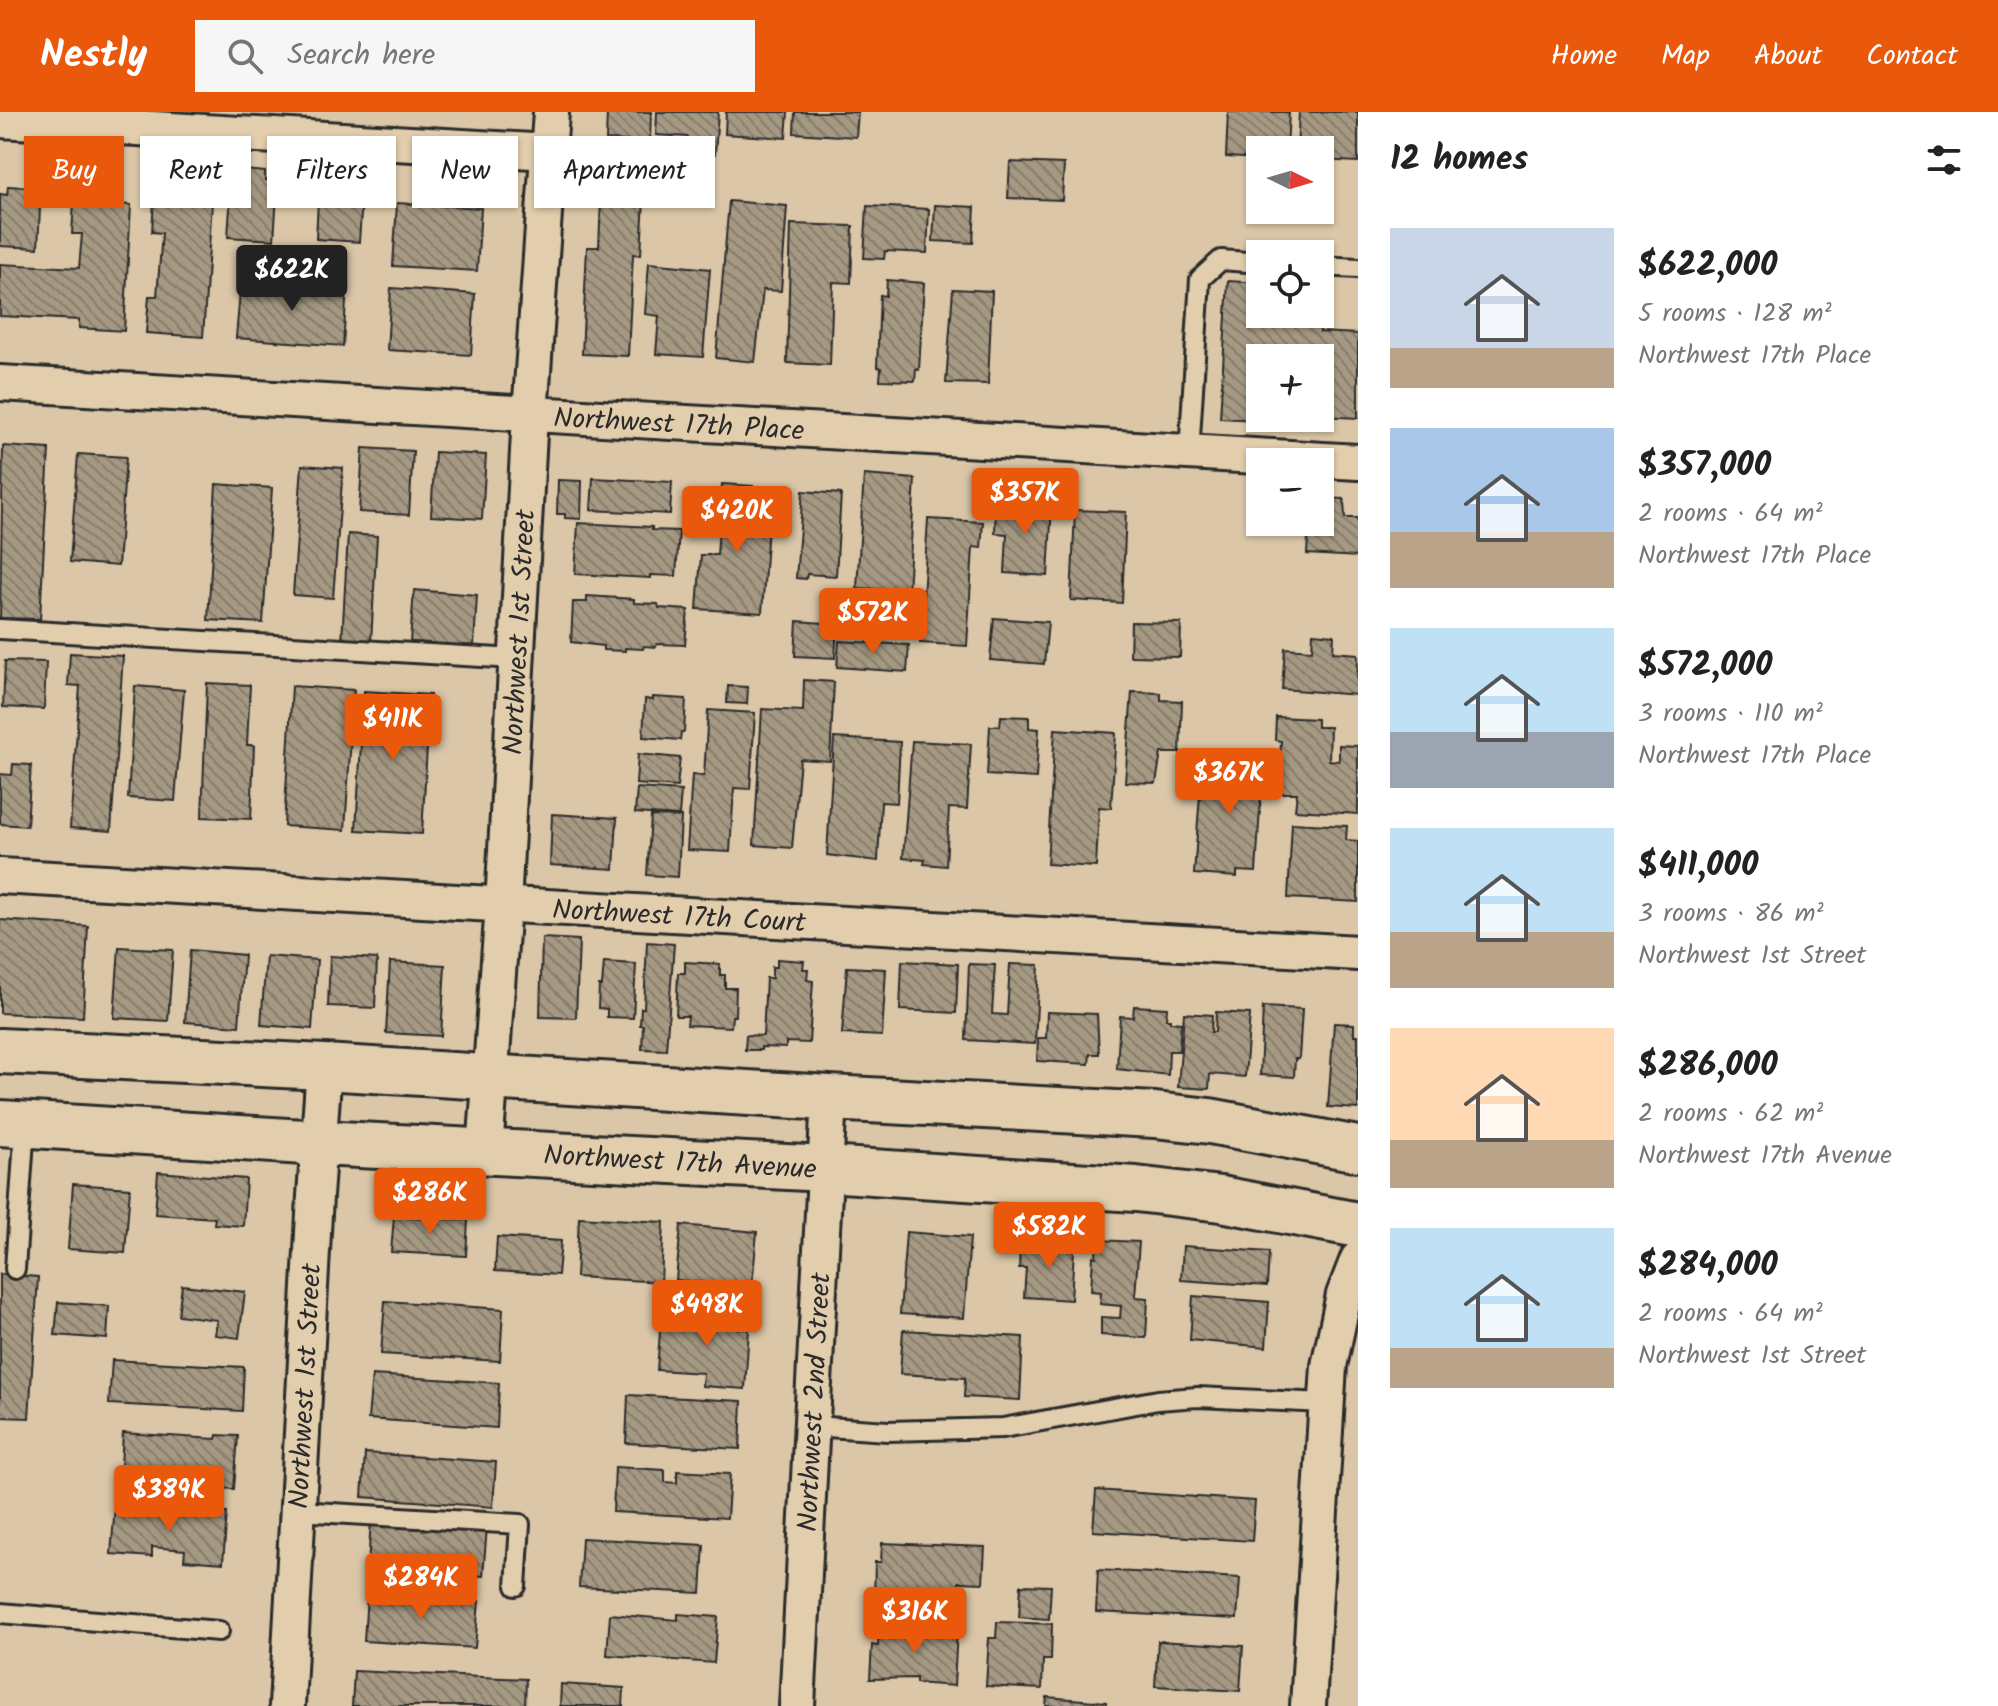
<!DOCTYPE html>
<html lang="en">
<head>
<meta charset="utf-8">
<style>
	:root { --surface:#fff; --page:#f6f6f6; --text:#222; --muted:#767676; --accent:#ea580c }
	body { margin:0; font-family:Kalam,sans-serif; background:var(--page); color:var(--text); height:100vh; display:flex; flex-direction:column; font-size:30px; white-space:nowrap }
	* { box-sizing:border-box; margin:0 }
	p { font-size:26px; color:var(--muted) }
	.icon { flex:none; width:44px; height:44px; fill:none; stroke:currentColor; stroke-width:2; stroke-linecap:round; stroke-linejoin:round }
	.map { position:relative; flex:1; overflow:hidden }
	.panel { display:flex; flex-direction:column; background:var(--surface); width:640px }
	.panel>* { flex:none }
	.banner { position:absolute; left:24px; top:24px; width:760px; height:72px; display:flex; gap:16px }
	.needle { width:52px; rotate:95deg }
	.buttons { position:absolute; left:1246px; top:24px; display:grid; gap:16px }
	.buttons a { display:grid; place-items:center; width:88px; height:88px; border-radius:0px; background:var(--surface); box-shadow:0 2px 6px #0004; font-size:40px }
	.price { position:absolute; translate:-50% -68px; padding:0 18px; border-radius:8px; background:var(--accent); color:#fff; font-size:26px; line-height:52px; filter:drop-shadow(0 2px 4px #0008) }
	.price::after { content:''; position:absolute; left:50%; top:48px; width:24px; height:18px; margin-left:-12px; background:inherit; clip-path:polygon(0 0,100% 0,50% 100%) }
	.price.current { background:#222; color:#fff }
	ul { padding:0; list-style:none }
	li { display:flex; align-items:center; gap:24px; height:200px; padding:0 32px }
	li span { display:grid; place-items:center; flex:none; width:224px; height:160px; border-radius:0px; color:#555 }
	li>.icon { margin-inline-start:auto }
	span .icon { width:96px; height:96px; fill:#fffc; stroke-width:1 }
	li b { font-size:34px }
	h2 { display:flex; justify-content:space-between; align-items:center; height:96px; padding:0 32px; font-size:34px }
	.chip { padding:0 28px; border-radius:0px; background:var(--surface); box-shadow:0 2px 6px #0004; font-size:28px; line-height:72px }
	.chip.current { background:var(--accent); color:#fff }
	header { display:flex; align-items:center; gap:48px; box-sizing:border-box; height:112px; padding:0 40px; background:var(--accent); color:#fff }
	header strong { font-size:38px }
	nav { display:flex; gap:44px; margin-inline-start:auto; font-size:28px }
	.search { width:560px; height:72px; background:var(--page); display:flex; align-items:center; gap:20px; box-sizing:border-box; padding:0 28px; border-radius:0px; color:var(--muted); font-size:30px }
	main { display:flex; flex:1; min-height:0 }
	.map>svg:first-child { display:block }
	.building { fill:url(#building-back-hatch); stroke:#2b2b2b; stroke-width:2 }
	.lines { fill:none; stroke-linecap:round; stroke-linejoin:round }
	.lane-casing { stroke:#2b2b2b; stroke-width:24 }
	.street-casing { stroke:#2b2b2b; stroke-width:40 }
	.secondary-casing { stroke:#2b2b2b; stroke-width:50 }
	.lane { stroke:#e2cead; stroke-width:18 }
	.street { stroke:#e2cead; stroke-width:34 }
	.secondary { stroke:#e2cead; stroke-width:44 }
	.labels { text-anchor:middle; stroke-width:6; stroke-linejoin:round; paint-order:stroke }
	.street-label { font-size:28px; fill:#2b2b2b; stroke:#e2cead }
</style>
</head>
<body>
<header>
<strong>Nestly</strong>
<div class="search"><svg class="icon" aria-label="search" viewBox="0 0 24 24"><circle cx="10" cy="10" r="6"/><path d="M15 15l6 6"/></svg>Search here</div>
<nav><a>Home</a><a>Map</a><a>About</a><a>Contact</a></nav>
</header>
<main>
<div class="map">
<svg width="1358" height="1594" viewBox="0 0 1358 1594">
	<defs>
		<pattern id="building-back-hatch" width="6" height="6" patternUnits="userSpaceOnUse" patternTransform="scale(2)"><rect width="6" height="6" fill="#a69983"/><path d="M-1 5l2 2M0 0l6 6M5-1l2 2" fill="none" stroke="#877d6b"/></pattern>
	</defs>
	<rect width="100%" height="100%" fill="#dbc7a8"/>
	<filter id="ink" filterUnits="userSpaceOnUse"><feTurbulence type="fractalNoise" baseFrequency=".0125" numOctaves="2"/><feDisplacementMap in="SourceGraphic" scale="16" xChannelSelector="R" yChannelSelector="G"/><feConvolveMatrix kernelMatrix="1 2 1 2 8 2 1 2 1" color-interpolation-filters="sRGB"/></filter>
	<g filter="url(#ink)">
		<g class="building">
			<path d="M607 0H651L650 30 606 28Z"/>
			<path d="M657 0H718L715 42 687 40 688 25 656 23Z"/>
			<path d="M726 0H788L786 26 725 22Z"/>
			<path d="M795 0H858L856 25 794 21Z"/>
			<path d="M1228 0H1289L1287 38H1260V47L1226 45Z"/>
			<path d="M1299 0H1358V50L1320 48V38H1297Z"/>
			<path d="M1010 50 1064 52 1062 88 1008 86Z"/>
			<path d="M245 58 265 60V68H278L274 128 228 125 232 66H245Z"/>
			<path d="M330 62 352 63V72L363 73 359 130 316 127 319 69 329 70Z"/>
			<path d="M602 65 645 67 641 143 633 142 628 244 582 242 587 135H599Z"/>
			<path d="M8 74 41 76 38 136 0 134V82L7 83Z"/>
			<path d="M154 87 212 91 203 225 146 221 149 184H157L162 121 152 120Z"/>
			<path d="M74 89 131 93 124 219 79 216V208L0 204V152L79 156 82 122H72Z"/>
			<path d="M729 89 787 94 781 179 763 178 755 250 716 246Z"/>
			<path d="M397 91 481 96 477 159 393 154Z"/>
			<path d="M935 93 975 95 973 131 933 129Z"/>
			<path d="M867 94 929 97 927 141 885 139 884 147 864 146Z"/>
			<path d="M791 112 853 114 851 171 833 170 830 253 787 251Z"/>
			<path d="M649 151 710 157 703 245 656 242 659 204 645 202Z"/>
			<path d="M241 167 347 175 343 234 236 226Z"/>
			<path d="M887 168 924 171 919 258 916 257 915 269 880 268 881 256 877 255 880 183 886 184Z"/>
			<path d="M1228 169 1260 171V202H1300V208L1321 209 1320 220 1358 222V306L1320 304V246H1260V306H1318L1317 311 1220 306Z"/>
			<path d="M391 176 475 182 471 243 387 238Z"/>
			<path d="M953 177 992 179 988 272 946 271Z"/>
			<path d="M3 334 49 337 40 507 0 506Z"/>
			<path d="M363 336 413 339 409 403 359 400Z"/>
			<path d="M435 340 486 343 482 407 431 404Z"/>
			<path d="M78 342 126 345 118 454 70 450Z"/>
			<path d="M302 353 343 356 333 486 293 483Z"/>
			<path d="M864 363 915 367 908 479 857 476Z"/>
			<path d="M593 366 672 370 670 402 591 398Z"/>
			<path d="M558 368 582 369 581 407 565 406V402H557Z"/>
			<path d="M216 372 272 376 263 511 208 508Z"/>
			<path d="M722 372 753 374 752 384 770 385 762 501 697 497 701 443H717Z"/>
			<path d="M803 379 841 382 836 464 807 462 806 467 796 466Z"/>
			<path d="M1324 386 1344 387 1345 406H1358V445L1307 442 1309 410H1320Z"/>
			<path d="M996 389 1052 392 1048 464 1005 461 1007 422 995 421Z"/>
			<path d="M1075 398 1126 400 1122 491 1071 488Z"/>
			<path d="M928 407 983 410 981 436 973 435 967 534 920 531Z"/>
			<path d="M578 411 652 415V418L679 419 676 464 650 463V466L575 462Z"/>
			<path d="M348 422 377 424 371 530 342 529Z"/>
			<path d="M414 478 477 483 474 534 410 530Z"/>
			<path d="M587 484 634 487V491L658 492 659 496 688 498 685 533 657 532 656 535 644 534 643 537 625 536V539L603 538V534L571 530 573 490H587Z"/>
			<path d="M994 506 1048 510 1044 552 990 548Z"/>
			<path d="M797 509 837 512 835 546 795 544Z"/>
			<path d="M1131 510 1181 511 1180 545 1130 544Z"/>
			<path d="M1313 521 1334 523 1333 540 1358 542 1357 583 1282 577 1285 536 1312 538Z"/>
			<path d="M839 529 909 533 907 560 837 555Z"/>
			<path d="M70 541 123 544 111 719 70 716 80 574 68 573Z"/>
			<path d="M5 549 46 550 44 597 3 595Z"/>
			<path d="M804 568 834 570 830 649 800 647 792 736 754 733 762 597 803 599Z"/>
			<path d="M207 571 250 573 247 633H254L251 707 202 705Z"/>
			<path d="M135 574 184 578 175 689 128 686Z"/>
			<path d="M292 574 354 578 345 718 284 714Z"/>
			<path d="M728 574 748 575 747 592 727 591Z"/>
			<path d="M364 579 430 583 422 722 356 718Z"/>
			<path d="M1132 580 1161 581V588L1182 589 1180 641H1161L1156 671 1125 670Z"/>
			<path d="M653 585 686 587 684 620H681L680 628 643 625 645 587 653 588Z"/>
			<path d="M708 598 755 601 750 677 734 676 730 740 687 738 692 663 704 664Z"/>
			<path d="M1001 604 1029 605V616L1039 617 1036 666 987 663 990 614H1000Z"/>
			<path d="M1276 605 1317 607V615H1330L1329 648 1339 649V633L1358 634V702L1295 698 1297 681H1278L1281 629 1275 628Z"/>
			<path d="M1055 617 1116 621 1111 696 1099 695 1096 755 1047 752Z"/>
			<path d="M834 626 900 630 897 691 881 690 878 749 827 743Z"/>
			<path d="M912 629 971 632 967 697 949 696 946 754 924 752 925 748 903 746Z"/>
			<path d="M638 642 680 646 677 675 636 672Z"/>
			<path d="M1203 642 1263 647 1256 760 1237 759V765L1194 762Z"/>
			<path d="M13 652 31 653 27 714 0 712V662L12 663Z"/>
			<path d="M637 676 681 679 679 704 635 701Z"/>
			<path d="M552 702 617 706 614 757 550 753Z"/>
			<path d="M651 704 681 705 678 765 647 763Z"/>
			<path d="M1292 711 1347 714 1346 728 1358 729V790L1288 786Z"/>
			<path d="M0 808 88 814 83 905 0 901Z"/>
			<path d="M542 826 579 828 576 906 540 905Z"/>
			<path d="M647 830 674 832 666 938 642 937 643 913H640L641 896H644Z"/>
			<path d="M119 835 173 838 168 909 114 906Z"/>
			<path d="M190 838 244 843 239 914 185 910Z"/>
			<path d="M266 844 317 848 312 917 261 913Z"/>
			<path d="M330 844 377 847 375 896 328 894Z"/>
			<path d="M777 847 804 849 803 857H808L807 868 813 869 809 931 786 930V936L761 935V938H745L746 923 763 924 766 866H772V855H777Z"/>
			<path d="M902 849 958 852 956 901 900 898Z"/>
			<path d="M390 850 445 853 441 924 386 921Z"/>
			<path d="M604 850 636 852 633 906 607 905V897L598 896 599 874H602Z"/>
			<path d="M685 850 720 852V863H725V876H736L735 904H732L731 915 687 913 688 904H676L678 861H685Z"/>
			<path d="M969 852 995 853 992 902 1007 903 1010 852 1039 853 1035 932 966 928Z"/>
			<path d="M847 855 886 857 882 924 842 922Z"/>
			<path d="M1134 894 1167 896 1166 907H1170V910L1181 911 1179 939H1169L1168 963 1117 957 1120 904 1133 905Z"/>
			<path d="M1263 895 1302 897 1299 947H1295L1294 965 1260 963Z"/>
			<path d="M1047 900 1097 902 1099 942H1090L1089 952 1037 949 1038 926H1046Z"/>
			<path d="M1216 900 1250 902 1245 965 1210 962 1209 977 1178 975 1184 901 1212 903 1211 920H1215Z"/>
			<path d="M1334 911 1354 912V923H1358V997L1328 995Z"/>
			<path d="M158 1060 246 1067 243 1114 214 1112 215 1106 155 1102Z"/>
			<path d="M73 1072 130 1076 125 1141 68 1137Z"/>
			<path d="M394 1104 468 1108 466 1144 391 1140Z"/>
			<path d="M579 1105 664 1110 661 1170 576 1165Z"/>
			<path d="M681 1113 757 1120 752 1175 676 1168Z"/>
			<path d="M906 1120 970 1125 964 1206 900 1202Z"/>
			<path d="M497 1125 561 1129 558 1163 495 1159Z"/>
			<path d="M1055 1125 1072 1126 1071 1137 1074 1138 1071 1188 1024 1185 1026 1156H1019L1020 1134 1054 1136Z"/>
			<path d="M1097 1128 1139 1130 1135 1185 1148 1186 1146 1226 1101 1223V1205L1120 1206 1121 1194 1100 1192 1101 1180 1091 1179 1093 1144 1096 1145Z"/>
			<path d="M1183 1134 1269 1140 1267 1174 1181 1168Z"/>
			<path d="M0 1162 38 1165 29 1306 0 1305Z"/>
			<path d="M182 1173 245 1180 239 1226 215 1223 217 1208 178 1203Z"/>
			<path d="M1193 1184 1269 1190 1266 1235 1190 1228Z"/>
			<path d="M385 1189 503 1197 500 1249 381 1242Z"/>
			<path d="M58 1190 109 1194 107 1227 55 1223Z"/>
			<path d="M704 1194 737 1196 736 1216 749 1217 745 1277 702 1274 703 1261 657 1258 661 1207 704 1210Z"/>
			<path d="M903 1218 1023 1225 1020 1288 964 1285 965 1266 900 1262Z"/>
			<path d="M112 1248 244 1255 242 1299 109 1292Z"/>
			<path d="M372 1263 499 1271 497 1316 368 1307Z"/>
			<path d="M628 1283 742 1289 740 1337 626 1331Z"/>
			<path d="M123 1321 216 1327 217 1323 238 1324 234 1377 120 1370Z"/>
			<path d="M365 1341 496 1350 493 1395 362 1385Z"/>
			<path d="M615 1355 665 1358V1370L677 1371V1359L730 1362 727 1406 613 1400Z"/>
			<path d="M1096 1378 1255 1389 1252 1429 1093 1419Z"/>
			<path d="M115 1393 227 1401 223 1451 184 1448 185 1438 152 1435V1445L111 1442Z"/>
			<path d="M371 1406 487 1415 483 1464 368 1455Z"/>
			<path d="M582 1426 704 1433 701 1481 579 1475Z"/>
			<path d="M882 1431 985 1435 983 1471 959 1470V1485L939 1484 938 1490 910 1488V1482H901V1488L874 1487 875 1450H881Z"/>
			<path d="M1098 1458 1240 1466 1237 1507 1096 1500Z"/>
			<path d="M1021 1473 1051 1474 1049 1507 1019 1505Z"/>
			<path d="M367 1482 479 1489 475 1536 364 1529Z"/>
			<path d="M610 1502 678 1508V1502L718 1505 714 1551 607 1543Z"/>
			<path d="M997 1510 1052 1512 1051 1548H1043L1042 1577 986 1574 989 1526H996Z"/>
			<path d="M879 1514 957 1518 954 1574 916 1571V1566L870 1567 872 1533 878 1534Z"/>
			<path d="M1158 1529 1243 1534 1240 1579 1155 1574Z"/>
			<path d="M354 1559 526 1567 525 1594H352Z"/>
			<path d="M561 1572 624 1576 623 1594H560Z"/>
			<path d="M1047 1585 1106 1590V1594H1046Z"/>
		</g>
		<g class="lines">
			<g class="lane-casing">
				<g id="lane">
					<path d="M1320 154 1358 156"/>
					<path d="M1189 341 1200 167 1221 148 1260 151"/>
					<path d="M0 517 516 547"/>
					<path d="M15 1157 25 1013"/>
					<path d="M812 1314 888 1319 1003 1316 1158 1288 1198 1285 1325 1291"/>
					<path d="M298 1399 520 1412 516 1474"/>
					<path d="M0 1501 219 1519"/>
				</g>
			</g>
			<g class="street-casing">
				<g id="street">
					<path d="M0 8 549 40"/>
					<path d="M0 271 1358 350"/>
					<path d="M0 764 1358 841"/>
					<path d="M485 1039 503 793 530 303 551 0"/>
					<path d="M287 1594 315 1084 324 955"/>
					<path d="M797 1594 829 986"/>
					<path d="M1308 1594 1329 1254 1344 1183 1358 1147"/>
				</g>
			</g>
			<g class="secondary-casing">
				<g id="secondary">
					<path d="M0 939 324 955 829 986 1155 1003 1210 1009 1358 1037"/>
					<path d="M0 1011 320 1031 826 1057 1136 1077 1221 1087 1358 1113"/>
				</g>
			</g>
			<use href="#lane" class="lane"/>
			<use href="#street" class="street"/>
			<use href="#secondary" class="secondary"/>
		</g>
	</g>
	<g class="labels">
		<g class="street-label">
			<text transform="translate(679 311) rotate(3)" y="10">Northwest 17th Place</text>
			<text transform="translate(518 520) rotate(-87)" y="10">Northwest 1st Street</text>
			<text transform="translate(679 803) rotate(3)" y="10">Northwest 17th Court</text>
			<text transform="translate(680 1049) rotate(3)" y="10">Northwest 17th Avenue</text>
			<text transform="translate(304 1274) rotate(-87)" y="10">Northwest 1st Street</text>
			<text transform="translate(813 1290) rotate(-87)" y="10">Northwest 2nd Street</text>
		</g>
	</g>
</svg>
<div class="buttons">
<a><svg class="needle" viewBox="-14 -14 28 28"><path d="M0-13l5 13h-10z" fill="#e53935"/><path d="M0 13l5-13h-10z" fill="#767676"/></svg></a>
<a><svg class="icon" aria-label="locate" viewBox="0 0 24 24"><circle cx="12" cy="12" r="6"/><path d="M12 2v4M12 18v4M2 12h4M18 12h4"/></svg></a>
<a>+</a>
<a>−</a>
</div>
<b class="price current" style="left:292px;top:201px">$622K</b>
<b class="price" style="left:1025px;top:424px">$357K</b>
<b class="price" style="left:737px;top:442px">$420K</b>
<b class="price" style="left:873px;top:544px">$572K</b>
<b class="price" style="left:393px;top:650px">$411K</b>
<b class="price" style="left:1229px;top:704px">$367K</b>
<b class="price" style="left:430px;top:1124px">$286K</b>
<b class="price" style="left:1049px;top:1158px">$582K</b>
<b class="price" style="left:707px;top:1236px">$498K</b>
<b class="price" style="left:169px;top:1421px">$389K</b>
<b class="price" style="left:421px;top:1509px">$284K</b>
<b class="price" style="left:915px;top:1543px">$316K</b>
<div class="banner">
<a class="chip current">Buy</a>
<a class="chip">Rent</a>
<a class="chip">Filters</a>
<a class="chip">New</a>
<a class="chip">Apartment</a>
</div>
</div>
<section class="panel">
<h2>12 homes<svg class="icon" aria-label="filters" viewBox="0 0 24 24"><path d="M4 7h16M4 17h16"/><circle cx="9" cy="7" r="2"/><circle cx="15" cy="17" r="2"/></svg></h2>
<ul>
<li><span style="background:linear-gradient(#c9d6e8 75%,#b9a48a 0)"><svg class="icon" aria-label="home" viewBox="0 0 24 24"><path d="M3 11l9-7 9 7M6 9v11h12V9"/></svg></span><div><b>$622,000</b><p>5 rooms · 128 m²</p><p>Northwest 17th Place</p></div></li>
<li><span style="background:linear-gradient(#a9c7e8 65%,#b9a48a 0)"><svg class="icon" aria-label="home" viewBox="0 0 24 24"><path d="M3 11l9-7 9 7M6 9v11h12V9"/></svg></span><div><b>$357,000</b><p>2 rooms · 64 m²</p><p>Northwest 17th Place</p></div></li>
<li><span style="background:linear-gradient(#bfe0f5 65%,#9aa5b1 0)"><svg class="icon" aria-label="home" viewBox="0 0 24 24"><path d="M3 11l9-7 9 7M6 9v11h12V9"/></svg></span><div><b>$572,000</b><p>3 rooms · 110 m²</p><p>Northwest 17th Place</p></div></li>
<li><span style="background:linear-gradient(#bfe0f5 65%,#b9a48a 0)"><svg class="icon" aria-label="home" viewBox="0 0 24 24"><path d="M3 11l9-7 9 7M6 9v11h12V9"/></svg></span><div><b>$411,000</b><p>3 rooms · 86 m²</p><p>Northwest 1st Street</p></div></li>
<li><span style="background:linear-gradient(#ffd9b3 70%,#b9a48a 0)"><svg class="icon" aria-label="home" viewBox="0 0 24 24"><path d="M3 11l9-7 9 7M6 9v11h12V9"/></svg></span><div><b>$286,000</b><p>2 rooms · 62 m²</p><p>Northwest 17th Avenue</p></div></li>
<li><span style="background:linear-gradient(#bfe0f5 75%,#b9a48a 0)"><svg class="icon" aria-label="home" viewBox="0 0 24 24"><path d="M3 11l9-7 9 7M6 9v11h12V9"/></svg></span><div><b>$284,000</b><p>2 rooms · 64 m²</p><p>Northwest 1st Street</p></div></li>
</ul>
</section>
</main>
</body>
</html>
